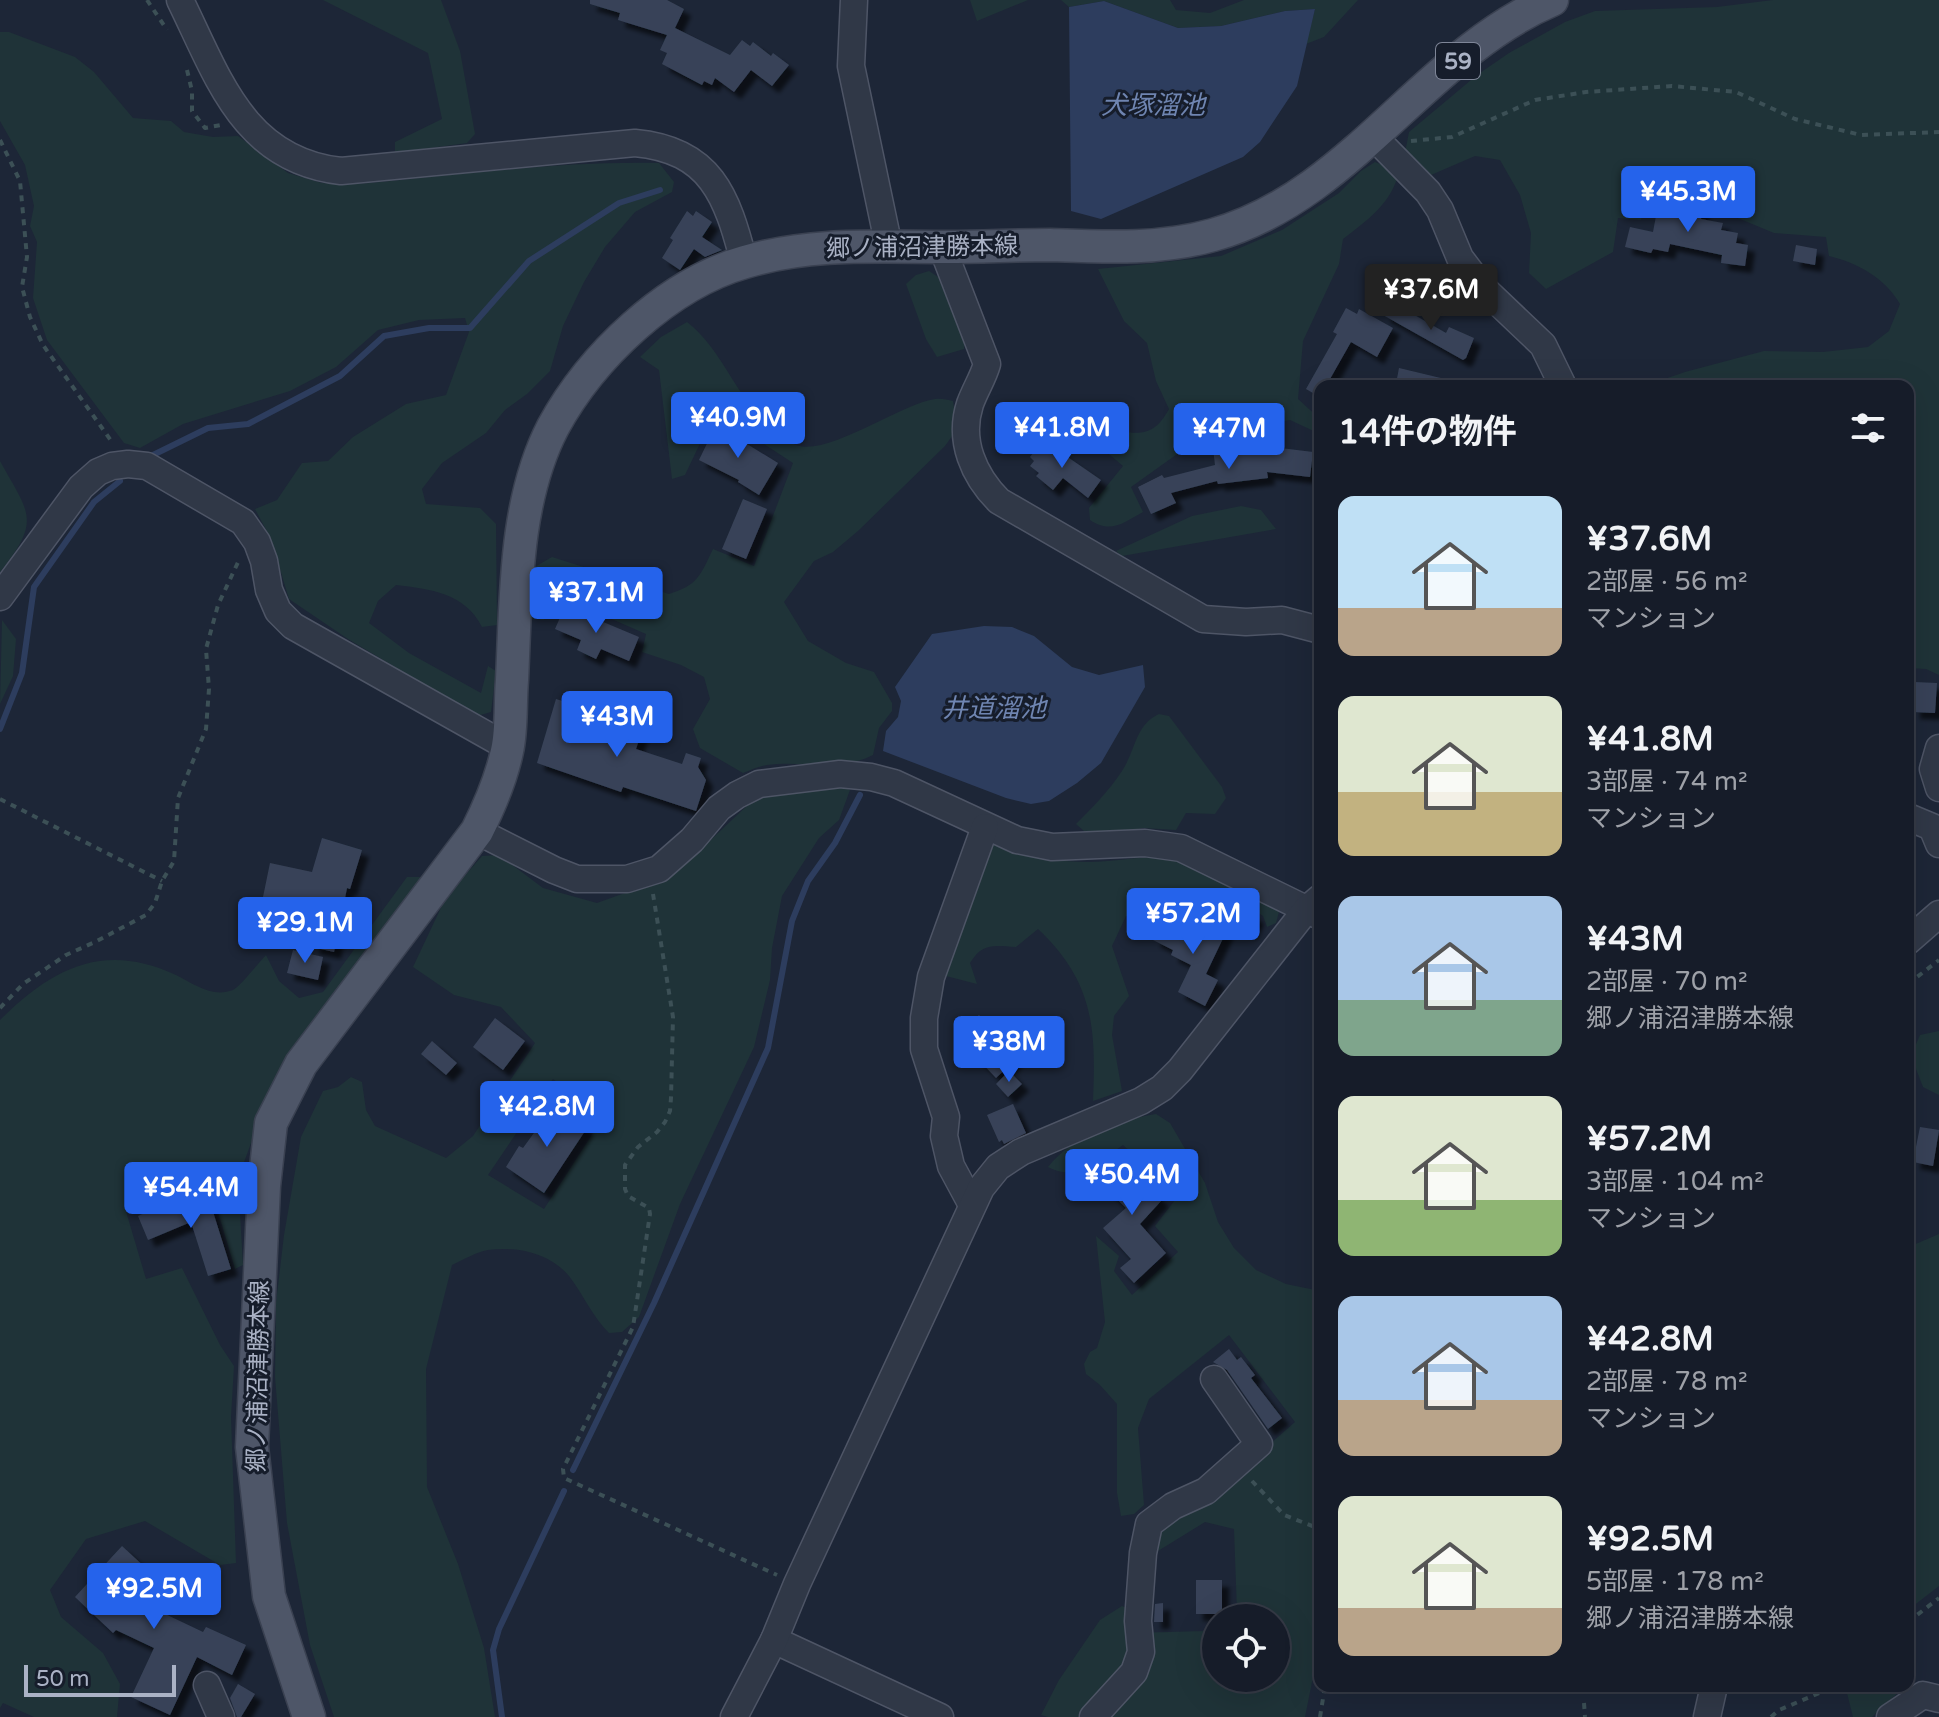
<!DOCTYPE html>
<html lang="ja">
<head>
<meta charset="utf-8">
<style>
	:root { --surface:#161c29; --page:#232935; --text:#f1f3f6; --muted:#9ea1a8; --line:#353a46; --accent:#2563eb }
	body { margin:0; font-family:"Varela Round","Noto Sans JP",sans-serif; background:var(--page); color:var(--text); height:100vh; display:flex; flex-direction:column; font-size:30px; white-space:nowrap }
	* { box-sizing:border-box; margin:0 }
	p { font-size:26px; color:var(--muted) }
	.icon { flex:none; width:44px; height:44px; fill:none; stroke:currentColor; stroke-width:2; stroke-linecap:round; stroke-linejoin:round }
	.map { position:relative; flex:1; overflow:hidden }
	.sheet { position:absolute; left:1314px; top:380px; width:600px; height:1312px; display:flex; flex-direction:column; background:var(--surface); border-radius:16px; box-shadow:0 8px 32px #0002,0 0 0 2px var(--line) }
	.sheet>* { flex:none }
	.fabs { position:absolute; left:1202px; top:1604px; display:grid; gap:16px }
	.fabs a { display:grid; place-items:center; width:88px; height:88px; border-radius:50%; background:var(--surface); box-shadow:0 8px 32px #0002,0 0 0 2px var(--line); font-size:40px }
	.scale { position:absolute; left:24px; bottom:20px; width:152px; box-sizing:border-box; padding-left:8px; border:4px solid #aab2c5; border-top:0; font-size:22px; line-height:28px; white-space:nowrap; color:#aab2c5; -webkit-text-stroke:6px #161d2b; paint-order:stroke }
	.price { position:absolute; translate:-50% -68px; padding:0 18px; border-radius:8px; background:var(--accent); color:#fff; font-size:26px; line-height:52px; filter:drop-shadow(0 2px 4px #0008) }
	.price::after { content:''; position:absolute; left:50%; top:48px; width:24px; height:18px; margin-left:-12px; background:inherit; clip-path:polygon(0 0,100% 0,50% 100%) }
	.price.on { background:#222; color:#fff }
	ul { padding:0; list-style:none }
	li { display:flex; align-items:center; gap:24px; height:200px; padding:0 24px }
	li span { display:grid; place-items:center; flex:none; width:224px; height:160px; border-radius:16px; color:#555 }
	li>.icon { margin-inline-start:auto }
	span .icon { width:96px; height:96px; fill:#fffc; stroke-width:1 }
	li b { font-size:34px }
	h2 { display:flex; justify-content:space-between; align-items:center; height:96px; padding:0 24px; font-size:34px }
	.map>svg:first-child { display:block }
	.green { fill:#1f3338; fill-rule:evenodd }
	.water { fill:#2d3d5e }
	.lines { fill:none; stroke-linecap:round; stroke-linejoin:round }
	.stream { stroke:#2d3d5e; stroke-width:6 }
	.building { fill:#384358; filter:url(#shadow) }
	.minor-casing { stroke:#4e5566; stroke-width:29 }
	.major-casing { stroke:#3a4151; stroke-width:35 }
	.path { stroke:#3c5056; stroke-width:4; stroke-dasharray:6 6; stroke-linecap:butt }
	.minor { stroke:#303847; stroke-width:26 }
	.major { stroke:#4e5668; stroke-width:32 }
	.labels { text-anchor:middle; stroke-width:6; stroke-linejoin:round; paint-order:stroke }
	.shield { fill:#161d2b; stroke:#7e8597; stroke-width:2 }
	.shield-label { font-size:22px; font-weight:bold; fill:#aab2c5 }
	.street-label { font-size:24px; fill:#aab2c5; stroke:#161d2b }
	.water-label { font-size:26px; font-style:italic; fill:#6f85b1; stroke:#161d2b }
</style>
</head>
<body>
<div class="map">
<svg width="1939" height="1717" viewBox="0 0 1939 1717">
	<defs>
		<filter id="shadow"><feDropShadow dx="7" dy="7" stdDeviation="2" flood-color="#0009"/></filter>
	</defs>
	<rect width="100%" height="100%" fill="#1d2637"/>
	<g class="green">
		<path d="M323 0H441L460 51 475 134 467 143 395 153V142L442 119 428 53Z"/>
		<path d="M970 0H1028L977 21Z"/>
		<path d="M1061 0H1170L1176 10 1210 13 1244 0H1358L1324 37 1306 44 1315 9 1285 11 1221 26 1178 28 1104 1 1069 7Z"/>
		<path d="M1773 0H1939V675L1926 669 1908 668V386H1644L1685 372 1764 351 1823 352 1868 347 1889 331 1900 304C1885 278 1858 263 1829 256L1826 237 1774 233 1716 209 1691 190 1650 183 1641 220 1618 218 1613 252 1546 289 1529 273 1531 233 1520 195 1500 160 1475 156 1431 175 1405 153 1409 132 1477 75 1509 53 1565 22 1595 11 1717 7Z"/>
		<path d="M0 32H9L75 57 94 72 133 118 171 121 184 132 213 137 238 136 288 173 322 183 358 184C458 175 558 161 659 163L674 182 672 192 635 212 605 247 584 282 563 326 550 371 527 394 505 410 486 433 442 463 422 489 426 504 480 508 496 524 497 625 482 627C465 593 430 589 396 585L378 601 369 623 409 653 481 693 488 666 496 671 491 712 477 716 348 639 289 599 271 539 255 509 277 500 302 463 328 461 353 437 406 404 446 395 469 332 465 318 419 320 378 330 336 367 290 391 183 424 140 448 124 443 47 340 33 298 37 242 30 226 34 206 25 165 0 121Z"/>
		<path d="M1375 162 1388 167 1397 179C1387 207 1366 221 1343 239L1339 264 1303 341 1298 399 1320 419V434L1290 420 1267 424 1225 425 1187 447 1131 487 1143 512C1123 523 1111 534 1090 520L1089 508 1123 466 1090 438 1102 429C1135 432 1151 442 1169 409L1156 381 1147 343 1124 321 1098 269 1221 256 1282 230 1339 193 1361 171Z"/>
		<path d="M929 271 938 277 965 343 964 349 937 357 926 339 906 284 916 275Z"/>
		<path d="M687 322C723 350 736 398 771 428 778 433 788 442 796 445 827 457 901 404 935 399 941 398 948 400 953 401L957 429 945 446 858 531 833 552 814 561 784 602 808 641 846 663 874 672 892 703V711L879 728 873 755C837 773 804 760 767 765 759 766 751 770 743 773L700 748 693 729 710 699 704 677 681 665 642 652 646 634 559 596 544 620 531 618 529 589 533 568 552 557 669 594C698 585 700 576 713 549L754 566 793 463 715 412 685 475 672 479 659 370 640 357 661 337Z"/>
		<path d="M0 461C29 514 42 519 0 572Z"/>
		<path d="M1241 506 1261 510 1276 529 1122 556 1116 551 1192 516Z"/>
		<path d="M2 620 16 639 13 676 0 704Z"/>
		<path d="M1159 714 1169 716 1222 787 1226 798 1215 814 1186 813 1176 830 1143 828 1092 838 1076 824C1092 808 1109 791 1122 771 1136 750 1135 725 1159 714Z"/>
		<path d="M839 785 850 790 839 820 819 838 782 896 772 948 770 980 754 1047 680 1204 639 1317 622 1332 609 1333C592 1316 583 1294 569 1276 550 1253 517 1246 488 1250 476 1252 463 1260 452 1265L426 1369 427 1487 458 1564 484 1648 495 1717H334L310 1645 287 1523 275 1377 276 1303 284 1235 301 1137 323 1091 338 1087 351 1077 362 1082 366 1110 375 1126 446 1158 473 1136 535 1043 501 1007 454 995 413 967 446 897 482 856 499 855 543 888 597 903 661 880 682 867 751 802 776 792ZM553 1079 602 1119 544 1209 488 1175Z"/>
		<path d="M991 844C1024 856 1053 862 1088 862 1115 862 1142 855 1169 858 1209 864 1248 888 1279 912L1276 923 1267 927 1263 916 1230 894 1210 897 1197 919 1167 906 1154 924 1126 916 1112 946 1129 996 1114 1016 1112 1035 1122 1091 1093 1101C1096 1028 1094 982 1038 929L1016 947C994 946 983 942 970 963L977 984 946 976Z"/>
		<path d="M407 877H424L268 1096 238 1179 243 1265 235 1269 209 1182 125 1208 146 1279 182 1268 220 1345 234 1366 231 1417 236 1563 220 1565 145 1521 86 1539 50 1590 61 1617 103 1653 120 1684 117 1717H34L3 1703 0 1708V1020C52 968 104 941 176 975 194 984 212 998 233 990 241 986 258 963 266 955L279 981 299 998 323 992Z"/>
		<path d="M1939 1031V1095L1923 1087 1911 1056 1920 1035Z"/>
		<path d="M1156 1114 1170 1123 1205 1183 1218 1222 1234 1248 1256 1270 1286 1284 1320 1291V1642L1305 1717H1048L1041 1715 1059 1680 1100 1620 1122 1606 1131 1610 1132 1633 1204 1631 1216 1624V1678H1276V1618H1227L1237 1612 1234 1529 1205 1522 1158 1551 1151 1540 1163 1522 1205 1501 1295 1422 1229 1335 1149 1399 1138 1428 1144 1505 1134 1514 1121 1516 1117 1493V1404L1100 1385 1086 1374 1084 1364 1090 1352 1097 1348 1105 1322 1096 1236 1119 1256 1114 1271 1132 1295 1178 1252 1155 1226 1178 1196 1123 1145C1097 1163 1081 1183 1048 1167 1073 1136 1117 1120 1156 1114Z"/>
		<path d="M1939 1234V1586L1908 1610V1245L1911 1246Z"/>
		<path d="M1854 1686H1905L1872 1717H1853L1847 1693Z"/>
	</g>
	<g class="water">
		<path d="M1104 1 1178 28 1221 26 1285 11 1315 9 1297 86 1260 142 1243 157 1101 219 1071 211 1069 7Z"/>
		<path d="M984 626 1012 627 1034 636 1072 667 1099 675 1143 665 1145 687 1101 763 1077 783 1049 801 1031 804 1006 798 883 751 886 731 898 717 901 701 895 687 932 634Z"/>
	</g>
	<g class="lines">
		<g class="stream">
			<path d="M153 455 208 428 248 424 340 376 384 336 429 328H470L529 261 619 203 660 190"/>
			<path d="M0 729 22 673 34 587 94 502 120 481"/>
			<path d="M573 1470 654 1303 768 1048 792 921 808 881 835 843 860 795"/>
			<path d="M502 1717 493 1650 499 1629 564 1491"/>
		</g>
	</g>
	<g class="building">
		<path d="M590 0H667L684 9 675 28 730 55 742 40 750 46 753 42 771 56 773 53 789 65 772 86 751 70 734 92 715 78 712 85 704 81 702 85 662 64 667 53 660 50 667 35 618 20 620 13 590 4Z"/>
		<path d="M1659 200 1703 209 1701 219 1723 223 1721 230 1738 233 1736 243 1748 245 1745 266 1721 263 1722 255 1670 244 1668 252 1653 249 1651 253 1625 247 1630 227 1653 232Z"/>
		<path d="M687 211 693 216 696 211 712 222 702 237 722 250 705 257 694 249 680 270 662 258 673 240 670 238Z"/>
		<path d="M1796 245 1817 249 1815 265 1793 261Z"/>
		<path d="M1390 301 1446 333 1449 327 1474 338 1466 358 1463 360 1383 315Z"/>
		<path d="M1346 308 1357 314 1359 309 1393 328 1377 357 1351 342 1326 386H1320V397L1306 389 1337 334 1333 332Z"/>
		<path d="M1399 368 1449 380V386L1396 384Z"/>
		<path d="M716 425 778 463 759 495 738 482 739 480 699 460Z"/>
		<path d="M1043 440 1101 480 1088 498 1063 478 1053 490 1036 476 1039 473 1030 466 1034 461 1030 457Z"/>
		<path d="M1263 442 1264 446 1313 452 1310 477 1267 472 1268 478 1218 484 1217 481 1171 493 1176 503 1151 514 1138 487 1162 475 1164 478 1215 465 1213 448Z"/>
		<path d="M743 499 767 509 746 559 722 549Z"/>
		<path d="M565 606 639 637 629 661 601 649 596 659 577 650 581 640 555 629Z"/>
		<path d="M1914 682 1937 683 1935 713 1913 712Z"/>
		<path d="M556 699 572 704 570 708 641 734 636 749 682 764 686 753 701 758 698 767 706 780 696 811 623 787 621 792 537 763Z"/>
		<path d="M322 838 362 850 350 889 347 888 334 952 312 947 319 916 282 908 284 901 263 897 270 863 312 872Z"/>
		<path d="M1229 902 1257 917 1249 932 1220 917Z"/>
		<path d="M1164 917 1204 936 1211 922 1227 930 1206 974 1218 980 1205 1006 1178 992 1191 965 1171 955 1173 950 1153 940Z"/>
		<path d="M293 950 323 957 318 980 287 973Z"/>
		<path d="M979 1015 1012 1050 1008 1053 1015 1060 996 1078 966 1046 971 1041 961 1031Z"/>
		<path d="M495 1018 525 1041 503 1070 473 1047Z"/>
		<path d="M432 1041 457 1063 446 1075 421 1054Z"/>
		<path d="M1009 1071 1022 1084 1008 1097 996 1084Z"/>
		<path d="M555 1104 587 1128 544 1193 506 1167 519 1146 523 1148Z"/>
		<path d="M1013 1104 1026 1133 1004 1144 1002 1140 999 1142 987 1115Z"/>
		<path d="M1920 1127 1939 1130 1933 1166 1913 1162Z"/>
		<path d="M1116 1155 1141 1180 1145 1176 1157 1187 1153 1191 1162 1200 1140 1224 1166 1253 1134 1283 1120 1268 1131 1259 1103 1228 1126 1208 1094 1177Z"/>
		<path d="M209 1199 231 1269 208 1276 191 1222 148 1240 138 1216 174 1200 177 1208Z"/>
		<path d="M1229 1349 1237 1360 1241 1357 1255 1375 1251 1378 1282 1418 1268 1429 1227 1370 1213 1362Z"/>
		<path d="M122 1546 161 1582 142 1603 203 1632 206 1627 246 1645 232 1675 197 1657 170 1715 131 1697 154 1648 116 1630 113 1633 75 1597Z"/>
		<rect x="1196" y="1580" width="26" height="34"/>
		<path d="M1163 1603V1622H1154L1155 1604Z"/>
		<path d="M238 1684 255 1694 241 1717H237L230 1698Z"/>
	</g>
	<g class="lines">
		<g class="minor-casing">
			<g id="minor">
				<path d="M180 0C218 77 243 160 341 171L635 143C711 150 727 196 744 262"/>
				<path d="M854 0 851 66 889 247"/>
				<path d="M1373 136 1428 192 1440 210 1460 258 1482 287 1543 345 1563 386"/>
				<path d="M942 247 987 364C983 378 975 390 970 404 958 441 974 476 999 501L1203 619 1246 622 1282 620 1320 630"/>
				<path d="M0 597 81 487 98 472 112 466 128 464 147 466 243 522 257 542 264 561 269 590 278 611 293 626 508 747"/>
				<path d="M1939 748 1933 769 1939 788"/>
				<path d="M1908 817 1932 827 1939 844"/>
				<path d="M477 831 554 870 577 879H627L659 869 692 840 719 808 737 795 759 784 840 774 871 777 894 783 1017 840 1052 847 1145 843 1181 848 1320 916"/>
				<path d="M1908 941 1939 914"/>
				<path d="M972 1205 951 1166 944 1136 946 1117 924 1049V1018L931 977 985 827"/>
				<path d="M774 1640 940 1717"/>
				<path d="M207 1685 221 1717"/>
				<path d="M734 1717 774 1640 797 1584 981 1188 998 1167 1021 1152 1141 1101 1162 1088 1180 1070 1306 910 1320 898"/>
				<path d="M1093 1717 1134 1672 1141 1652 1138 1621 1143 1553 1149 1524 1173 1506 1206 1491 1259 1444 1214 1379"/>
				<path d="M1707 1717 1714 1686"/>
				<path d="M1890 1717 1923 1695 1939 1699"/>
			</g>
		</g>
		<g class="major-casing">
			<path id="major" d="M309 1717 269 1596 252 1447 264 1186 271 1123 301 1064 477 831C490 805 501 780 507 751 512 729 510 703 512 680 516 598 514 502 553 427 591 357 667 284 745 262 811 242 880 247 948 247 982 247 1016 245 1050 245 1104 247 1160 250 1213 235 1351 197 1424 54 1552 0"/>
		</g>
		<g class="path">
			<path d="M147 0 167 30"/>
			<path d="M187 70 192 91V111L205 128 221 125"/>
			<path d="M0 140 20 181 27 257 22 287 30 317 43 345 112 442"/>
			<path d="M1411 141 1452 137 1535 100 1586 92 1672 86 1736 92 1795 119 1861 135 1939 132"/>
			<path d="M0 799 162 881"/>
			<path d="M653 894 673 1017 671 1098 670 1111 665 1122 657 1132 638 1147 625 1165V1189L628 1196 649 1208 650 1214 633 1327 563 1469 564 1478 777 1575"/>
			<path d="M1908 984 1939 960"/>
			<path d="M0 1008 23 984 66 955 95 942 146 915 155 903 162 881 174 861 178 798 206 729 209 689 206 649 218 605 240 558"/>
			<path d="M1252 1481 1284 1515 1320 1529"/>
			<path d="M1908 1622 1939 1598"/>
			<path d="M1584 1703 1585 1717"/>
			<path d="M1320 1717 1325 1686"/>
			<path d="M1771 1717 1779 1710 1836 1686"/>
		</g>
		<use href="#minor" class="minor"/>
		<use href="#major" class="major"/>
	</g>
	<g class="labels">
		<rect class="shield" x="1436" y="43" width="44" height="36" rx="6"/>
		<g class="shield-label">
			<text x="1458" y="69">59</text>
		</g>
		<g class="street-label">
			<text transform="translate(922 247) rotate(-1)" y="8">郷ノ浦沼津勝本線</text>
			<text transform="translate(258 1376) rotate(-89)" y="8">郷ノ浦沼津勝本線</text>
		</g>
		<g class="water-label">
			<text x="1153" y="114">犬塚溜池</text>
			<text x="994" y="717">井道溜池</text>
		</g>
	</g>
</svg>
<div class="fabs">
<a><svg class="icon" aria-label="locate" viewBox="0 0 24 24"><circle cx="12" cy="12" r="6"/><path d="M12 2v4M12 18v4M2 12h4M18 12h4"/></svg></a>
</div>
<div class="scale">50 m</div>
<b class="price" style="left:1688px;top:234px">¥45.3M</b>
<b class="price on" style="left:1431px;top:332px">¥37.6M</b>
<b class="price" style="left:738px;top:460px">¥40.9M</b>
<b class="price" style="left:1062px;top:470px">¥41.8M</b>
<b class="price" style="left:1229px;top:471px">¥47M</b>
<b class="price" style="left:596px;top:635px">¥37.1M</b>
<b class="price" style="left:617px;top:759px">¥43M</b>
<b class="price" style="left:1193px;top:956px">¥57.2M</b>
<b class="price" style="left:305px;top:965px">¥29.1M</b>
<b class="price" style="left:1009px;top:1084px">¥38M</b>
<b class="price" style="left:547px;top:1149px">¥42.8M</b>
<b class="price" style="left:1132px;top:1217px">¥50.4M</b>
<b class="price" style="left:191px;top:1230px">¥54.4M</b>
<b class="price" style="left:154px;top:1631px">¥92.5M</b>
<section class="sheet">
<h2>14件の物件<svg class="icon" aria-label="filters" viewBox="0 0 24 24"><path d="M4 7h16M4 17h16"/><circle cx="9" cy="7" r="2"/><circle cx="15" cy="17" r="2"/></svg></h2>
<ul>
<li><span style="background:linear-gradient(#bfe0f5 70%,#b9a48a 0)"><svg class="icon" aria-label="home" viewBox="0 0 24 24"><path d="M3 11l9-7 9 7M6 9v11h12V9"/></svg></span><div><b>¥37.6M</b><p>2部屋 · 56 m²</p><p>マンション</p></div></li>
<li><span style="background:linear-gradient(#dfe7d0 60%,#c2b280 0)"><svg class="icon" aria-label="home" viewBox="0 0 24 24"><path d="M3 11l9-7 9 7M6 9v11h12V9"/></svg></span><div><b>¥41.8M</b><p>3部屋 · 74 m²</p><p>マンション</p></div></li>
<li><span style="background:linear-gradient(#a9c7e8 65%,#7fa58c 0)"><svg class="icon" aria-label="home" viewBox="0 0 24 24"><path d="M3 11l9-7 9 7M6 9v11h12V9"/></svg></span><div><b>¥43M</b><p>2部屋 · 70 m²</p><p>郷ノ浦沼津勝本線</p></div></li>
<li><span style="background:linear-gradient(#dfe7d0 65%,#8fb573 0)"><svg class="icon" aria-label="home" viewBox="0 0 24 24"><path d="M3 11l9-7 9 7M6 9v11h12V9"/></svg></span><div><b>¥57.2M</b><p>3部屋 · 104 m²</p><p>マンション</p></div></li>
<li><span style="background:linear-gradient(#a9c7e8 65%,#b9a48a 0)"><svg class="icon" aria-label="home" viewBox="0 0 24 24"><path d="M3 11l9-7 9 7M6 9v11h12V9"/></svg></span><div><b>¥42.8M</b><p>2部屋 · 78 m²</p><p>マンション</p></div></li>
<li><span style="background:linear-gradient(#dfe7d0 70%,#b9a48a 0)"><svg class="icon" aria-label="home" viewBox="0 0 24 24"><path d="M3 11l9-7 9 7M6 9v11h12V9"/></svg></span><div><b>¥92.5M</b><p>5部屋 · 178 m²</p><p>郷ノ浦沼津勝本線</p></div></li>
</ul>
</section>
</div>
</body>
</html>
